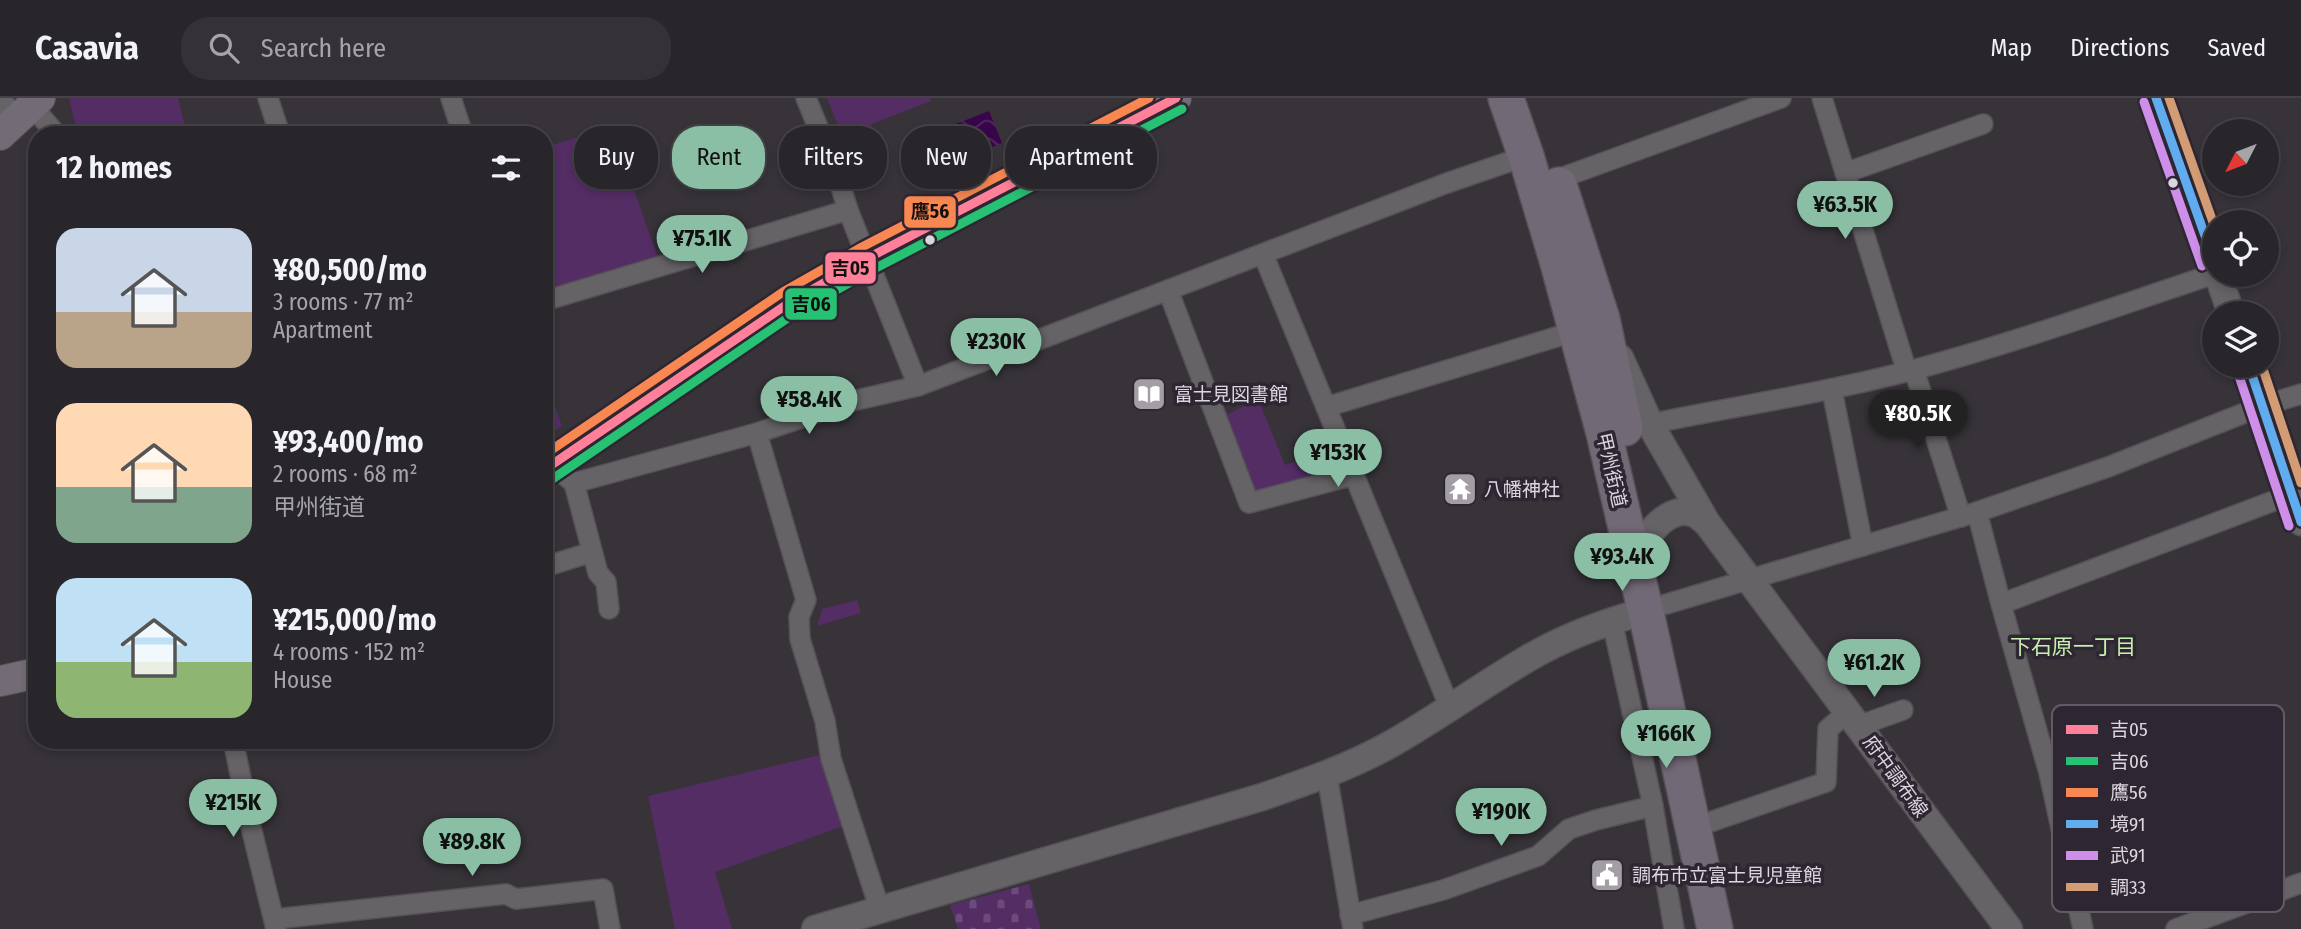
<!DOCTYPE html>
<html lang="en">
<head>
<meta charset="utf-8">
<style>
	:root { --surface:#29262b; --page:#353237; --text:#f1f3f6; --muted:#a5a5a9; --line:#454347; --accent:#8abfa5 }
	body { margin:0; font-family:"Fira Sans Condensed","Noto Sans JP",sans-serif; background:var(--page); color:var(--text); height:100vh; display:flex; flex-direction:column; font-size:26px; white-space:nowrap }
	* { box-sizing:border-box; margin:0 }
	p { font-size:23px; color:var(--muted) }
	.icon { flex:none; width:38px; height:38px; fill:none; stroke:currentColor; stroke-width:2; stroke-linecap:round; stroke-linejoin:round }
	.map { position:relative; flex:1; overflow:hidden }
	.side { position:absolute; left:28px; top:28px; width:525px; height:623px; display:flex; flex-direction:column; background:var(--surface); border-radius:28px; box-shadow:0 4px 10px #0003,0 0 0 2px var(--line) }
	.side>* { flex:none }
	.hud { position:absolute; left:574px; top:28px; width:665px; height:63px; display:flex; gap:14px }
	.needle { width:46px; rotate:228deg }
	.controls { position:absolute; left:2202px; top:21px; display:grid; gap:14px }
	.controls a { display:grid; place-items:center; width:77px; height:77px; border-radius:50%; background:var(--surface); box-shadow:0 4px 10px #0003,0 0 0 2px var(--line); font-size:35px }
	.price { position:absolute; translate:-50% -60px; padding:0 16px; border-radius:24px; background:var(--accent); color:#111; font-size:23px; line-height:46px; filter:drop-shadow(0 2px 4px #0008) }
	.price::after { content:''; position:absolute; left:50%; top:42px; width:21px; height:16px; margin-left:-10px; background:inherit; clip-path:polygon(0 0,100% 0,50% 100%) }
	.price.on { background:#222; color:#fff }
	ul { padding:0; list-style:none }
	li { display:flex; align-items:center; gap:21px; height:175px; padding:0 28px }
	li span { display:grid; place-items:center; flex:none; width:196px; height:140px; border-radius:21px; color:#555 }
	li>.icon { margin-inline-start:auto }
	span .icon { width:84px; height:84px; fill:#fffc; stroke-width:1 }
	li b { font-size:30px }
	h2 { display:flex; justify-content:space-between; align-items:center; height:84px; padding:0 28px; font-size:30px }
	.tag { padding:0 24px; border-radius:28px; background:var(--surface); box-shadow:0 4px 10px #0003,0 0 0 2px var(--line); font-size:24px; line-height:63px }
	.tag.on { background:var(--accent); color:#111 }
	header { display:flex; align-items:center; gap:42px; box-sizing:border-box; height:98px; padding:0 35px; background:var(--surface); border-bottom:2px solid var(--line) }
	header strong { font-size:33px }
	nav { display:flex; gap:38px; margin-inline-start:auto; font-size:24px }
	.search { width:490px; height:63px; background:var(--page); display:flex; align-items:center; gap:18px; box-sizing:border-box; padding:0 24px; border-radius:28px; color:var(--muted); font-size:26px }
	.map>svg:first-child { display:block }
	.cemetery { fill:url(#cemetery-stones) }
	.park { fill:#542d65 }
	.water { fill:url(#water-waves) }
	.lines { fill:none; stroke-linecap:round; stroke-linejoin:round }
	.street-casing { stroke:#545056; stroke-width:22 }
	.secondary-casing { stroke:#545056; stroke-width:29 }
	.primary-casing { stroke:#545056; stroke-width:32 }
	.highway-casing { stroke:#545056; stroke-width:38 }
	.street { stroke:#666367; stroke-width:19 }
	.secondary { stroke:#666367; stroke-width:26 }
	.primary { stroke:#736c76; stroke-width:30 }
	.highway { stroke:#726976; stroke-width:35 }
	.bus-1-casing { stroke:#2e2632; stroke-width:14 }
	.bus-2-casing { stroke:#2e2632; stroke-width:14 }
	.bus-3-casing { stroke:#2e2632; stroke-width:14 }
	.bus-4-casing { stroke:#2e2632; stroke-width:14 }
	.bus-5-casing { stroke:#2e2632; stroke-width:14 }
	.bus-6-casing { stroke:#2e2632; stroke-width:14 }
	.bus-1 { stroke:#ff8098; stroke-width:9 }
	.bus-2 { stroke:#26c172; stroke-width:9 }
	.bus-3 { stroke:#f88751; stroke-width:9 }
	.bus-4 { stroke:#60acee; stroke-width:9 }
	.bus-5 { stroke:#ce8fe9; stroke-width:9 }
	.bus-6 { stroke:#d39c74; stroke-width:9 }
	.bus-dot { fill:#dcd7de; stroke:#2e2632; stroke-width:2.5 }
	.labels { text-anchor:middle; stroke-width:7; stroke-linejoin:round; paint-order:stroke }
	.poi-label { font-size:19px; fill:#dcd7de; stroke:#2e2632; text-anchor:start }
	.street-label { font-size:19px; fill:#dcd7de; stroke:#2e2632 }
	.neighbourhood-label { font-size:21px; fill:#c6f1ae; stroke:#2e2632 }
	.key { fill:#2e2632; stroke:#625b66; stroke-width:2 }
	.key-label { font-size:19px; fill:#dcd7de }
	.line-badge { stroke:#2e2632; stroke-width:2.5 }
	.pale-badge-label { font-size:19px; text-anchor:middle; font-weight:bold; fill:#111 }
</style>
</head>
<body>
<header>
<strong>Casavia</strong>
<div class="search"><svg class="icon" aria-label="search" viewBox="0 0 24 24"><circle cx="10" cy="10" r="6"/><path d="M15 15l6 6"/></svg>Search here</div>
<nav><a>Map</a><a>Directions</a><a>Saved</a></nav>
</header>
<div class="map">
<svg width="2301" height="831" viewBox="0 0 2301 831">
	<defs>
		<pattern id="cemetery-stones" width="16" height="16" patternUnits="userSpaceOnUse" patternTransform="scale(1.75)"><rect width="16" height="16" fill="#542d65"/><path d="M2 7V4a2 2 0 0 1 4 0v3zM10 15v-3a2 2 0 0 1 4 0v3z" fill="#6c4b7b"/></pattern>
		<pattern id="water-waves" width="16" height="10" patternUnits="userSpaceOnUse" patternTransform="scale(1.75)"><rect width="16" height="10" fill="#39054a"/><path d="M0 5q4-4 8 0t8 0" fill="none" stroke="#552964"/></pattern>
	</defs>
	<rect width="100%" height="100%" fill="#373339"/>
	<path class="cemetery" d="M1029 786 1041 831H958L950 807Z"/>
	<g class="park">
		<path d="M69 0H178L187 37H78Z"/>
		<path d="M827 0H930L931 3 871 26 882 56 854 67Z"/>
		<path d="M611 28 659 162 544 202V50Z"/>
		<path d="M552 300 562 328 544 340V302Z"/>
		<path d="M1258 301 1285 367 1331 350 1343 375 1251 398 1224 318Z"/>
		<path d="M857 502 861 515 817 528 822 511Z"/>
		<path d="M820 657 846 727 715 774 732 831H675L648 698Z"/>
	</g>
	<path class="water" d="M989 13 1002 45 942 69 930 36Z"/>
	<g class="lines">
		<g class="street-casing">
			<g id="street">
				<path d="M268 0 280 37"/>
				<path d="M451 0 463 37"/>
				<path d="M806 0 836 73 848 112 918 288"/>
				<path d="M1822 0 1907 274"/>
				<path d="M0 1 18 21"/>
				<path d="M32 8 57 37"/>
				<path d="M1845 75 1983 26"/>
				<path d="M1558 81 1781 0"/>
				<path d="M1263 156 1450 610"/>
				<path d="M1168 192 1249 405 1354 377"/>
				<path d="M544 203 848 112"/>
				<path d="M1914 272 1961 419"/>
				<path d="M1832 292 1863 448"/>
				<path d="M1326 309 1576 233"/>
				<path d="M1650 326C1735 308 1821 296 1905 274 2009 247 2111 210 2214 176"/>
				<path d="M757 335 806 502 799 519 800 541 825 623 831 661 880 812"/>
				<path d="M552 367 574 385 757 335 848 304 918 288 1447 85 1526 58"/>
				<path d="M574 385 598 475 606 484 609 511"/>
				<path d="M1977 414 2001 506 2049 675 2083 831"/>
				<path d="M544 469 592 454"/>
				<path d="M2001 506 2292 396"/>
				<path d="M1663 507 1977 414 2108 369 2262 308 2301 296"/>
				<path d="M1612 523 1653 708 1674 831"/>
				<path d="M1858 628 1903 612"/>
				<path d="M233 642 251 729 276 831"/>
				<path d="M1327 677 1353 831"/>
				<path d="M1710 724 1826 684 1828 631 1848 614"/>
				<path d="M1350 817 1443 792 1538 758 1569 731 1596 722 1653 708"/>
				<path d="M275 821 506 796 516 801 603 791 610 831"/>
				<path d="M2176 831 2301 785"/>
			</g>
		</g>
		<g class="secondary-casing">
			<g id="secondary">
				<path d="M2156 0 2214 164"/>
				<path d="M2218 177 2231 215"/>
				<path d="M1620 260 1650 326 1707 425 2009 831"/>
				<path d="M2249 268 2301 424"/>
				<path d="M1648 439C1656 425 1675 409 1692 415 1697 416 1703 422 1707 425"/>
				<path d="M815 831 1262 699C1306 684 1350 669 1391 646 1437 620 1481 588 1527 561 1564 539 1605 524 1646 513"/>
			</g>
		</g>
		<g class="primary-casing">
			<g id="primary">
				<path d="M0 37 40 0"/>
				<path d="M544 372 789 205 868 160 1176 0"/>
				<path d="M0 583 37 575"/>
			</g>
		</g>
		<g class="highway-casing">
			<g id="highway">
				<path d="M1506 0 1526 58 1558 165 1604 335 1649 528 1715 831"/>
				<path d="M1559 87 1602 221 1625 330"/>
			</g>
		</g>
		<use href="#street" class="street"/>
		<use href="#secondary" class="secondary"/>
		<use href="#primary" class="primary"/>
		<use href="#highway" class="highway"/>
		<g class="bus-1-casing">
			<path id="bus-1" d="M544 372 789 205 868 160 1176 0"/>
		</g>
		<g class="bus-2-casing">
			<path id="bus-2" d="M551 382 795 215 874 171 1182 11"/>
		</g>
		<g class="bus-3-casing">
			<path id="bus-3" d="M544 357 783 194 862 149 1149 0"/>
		</g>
		<g class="bus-4-casing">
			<g id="bus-4">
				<path d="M2156 0 2214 163"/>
				<path d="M2249 268 2301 424"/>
			</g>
		</g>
		<g class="bus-5-casing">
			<g id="bus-5">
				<path d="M2144 4 2202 168"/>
				<path d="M2237 272 2289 428"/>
			</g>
		</g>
		<g class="bus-6-casing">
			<g id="bus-6">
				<path d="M2169 0 2214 127"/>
				<path d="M2262 268 2301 385"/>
			</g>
		</g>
		<use href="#bus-1" class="bus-1"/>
		<use href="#bus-2" class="bus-2"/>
		<use href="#bus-3" class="bus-3"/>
		<use href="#bus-4" class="bus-4"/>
		<use href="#bus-5" class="bus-5"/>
		<use href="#bus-6" class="bus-6"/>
	</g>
	<defs>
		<g id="library-square" transform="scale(1.75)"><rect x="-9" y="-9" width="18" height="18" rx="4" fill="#a29ea4" stroke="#2e2632"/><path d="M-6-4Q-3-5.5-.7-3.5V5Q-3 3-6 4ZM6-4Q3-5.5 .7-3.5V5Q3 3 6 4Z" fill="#fff"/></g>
		<g id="temple-square" transform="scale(1.75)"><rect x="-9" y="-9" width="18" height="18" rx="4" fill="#a29ea4" stroke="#2e2632"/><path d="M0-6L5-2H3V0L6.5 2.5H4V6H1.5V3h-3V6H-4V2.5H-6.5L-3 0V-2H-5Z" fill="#fff"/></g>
		<g id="civic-square" transform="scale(1.75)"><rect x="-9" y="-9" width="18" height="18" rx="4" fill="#a29ea4" stroke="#2e2632"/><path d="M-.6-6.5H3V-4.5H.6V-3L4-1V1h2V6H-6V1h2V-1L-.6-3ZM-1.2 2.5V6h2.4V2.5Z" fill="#fff"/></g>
	</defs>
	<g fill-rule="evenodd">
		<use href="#library-square" x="1149" y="296"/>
		<use href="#temple-square" x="1460" y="391"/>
		<use href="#civic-square" x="1607" y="777"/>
	</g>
	<g class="bus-dot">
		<circle cx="2173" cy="85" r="6"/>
		<circle cx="930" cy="142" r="6"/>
	</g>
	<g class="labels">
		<g class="poi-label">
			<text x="1174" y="303">富士見図書館</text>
			<text x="1484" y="398">八幡神社</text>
			<text x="1632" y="784">調布市立富士見児童館</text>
		</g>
		<g class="street-label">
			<text transform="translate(1612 372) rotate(77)" y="7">甲州街道</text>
			<text transform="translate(1896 678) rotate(54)" y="7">府中調布線</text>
		</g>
		<g class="neighbourhood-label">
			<text x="2073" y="556">下石原一丁目</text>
		</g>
	</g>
	<rect x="2052" y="607" width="232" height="207" rx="10" class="key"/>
	<rect x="2066" y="627" width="32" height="9" fill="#ff8098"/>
	<rect x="2066" y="659" width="32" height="8" fill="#26c172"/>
	<rect x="2066" y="690" width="32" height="9" fill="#f88751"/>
	<rect x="2066" y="722" width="32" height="8" fill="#60acee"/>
	<rect x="2066" y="753" width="32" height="9" fill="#ce8fe9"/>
	<rect x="2066" y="785" width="32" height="8" fill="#d39c74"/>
	<g class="key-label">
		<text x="2110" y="638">吉05</text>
		<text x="2110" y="670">吉06</text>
		<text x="2110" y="701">鷹56</text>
		<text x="2110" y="733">境91</text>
		<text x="2110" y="764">武91</text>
		<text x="2110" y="796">調33</text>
	</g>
	<g class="line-badge">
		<rect x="903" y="97" width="54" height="34" rx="7" fill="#f88751"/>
		<rect x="824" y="153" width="53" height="34" rx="7" fill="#ff8098"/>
		<rect x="784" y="189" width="54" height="34" rx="7" fill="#26c172"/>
	</g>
	<g class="pale-badge-label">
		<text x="930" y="120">鷹56</text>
		<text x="850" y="177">吉05</text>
		<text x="811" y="213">吉06</text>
	</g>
</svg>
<div class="controls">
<a><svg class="needle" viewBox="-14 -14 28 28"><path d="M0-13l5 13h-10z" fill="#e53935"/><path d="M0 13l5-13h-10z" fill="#a5a5a9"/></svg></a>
<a><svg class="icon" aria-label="locate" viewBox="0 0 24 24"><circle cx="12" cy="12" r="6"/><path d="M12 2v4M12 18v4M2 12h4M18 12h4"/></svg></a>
<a><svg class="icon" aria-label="layers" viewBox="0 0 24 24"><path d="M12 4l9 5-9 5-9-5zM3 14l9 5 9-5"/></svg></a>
</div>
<b class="price" style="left:1845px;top:143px">¥63.5K</b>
<b class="price" style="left:702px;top:177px">¥75.1K</b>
<b class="price" style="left:996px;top:280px">¥230K</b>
<b class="price" style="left:809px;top:338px">¥58.4K</b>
<b class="price on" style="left:1918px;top:352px">¥80.5K</b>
<b class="price" style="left:1338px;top:391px">¥153K</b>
<b class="price" style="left:1622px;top:495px">¥93.4K</b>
<b class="price" style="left:1874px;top:601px">¥61.2K</b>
<b class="price" style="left:1666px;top:672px">¥166K</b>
<b class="price" style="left:233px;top:741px">¥215K</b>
<b class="price" style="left:1501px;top:750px">¥190K</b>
<b class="price" style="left:472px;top:780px">¥89.8K</b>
<div class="hud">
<a class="tag">Buy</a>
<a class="tag on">Rent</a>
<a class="tag">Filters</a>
<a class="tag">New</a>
<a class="tag">Apartment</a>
</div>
<section class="side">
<h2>12 homes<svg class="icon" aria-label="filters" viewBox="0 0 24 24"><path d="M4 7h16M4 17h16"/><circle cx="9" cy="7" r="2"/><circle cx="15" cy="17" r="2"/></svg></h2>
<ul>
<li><span style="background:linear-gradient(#c9d6e8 60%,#b9a48a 0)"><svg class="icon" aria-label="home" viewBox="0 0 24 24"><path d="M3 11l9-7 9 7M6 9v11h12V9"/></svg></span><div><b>¥80,500/mo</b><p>3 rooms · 77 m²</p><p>Apartment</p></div></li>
<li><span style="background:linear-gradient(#ffd9b3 60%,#7fa58c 0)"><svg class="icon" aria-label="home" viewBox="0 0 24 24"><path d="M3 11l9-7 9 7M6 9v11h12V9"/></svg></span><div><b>¥93,400/mo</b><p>2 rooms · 68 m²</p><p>甲州街道</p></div></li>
<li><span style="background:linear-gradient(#bfe0f5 60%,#8fb573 0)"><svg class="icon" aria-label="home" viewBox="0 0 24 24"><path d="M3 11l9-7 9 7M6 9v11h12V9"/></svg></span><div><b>¥215,000/mo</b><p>4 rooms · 152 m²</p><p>House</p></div></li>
</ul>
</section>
</div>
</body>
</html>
